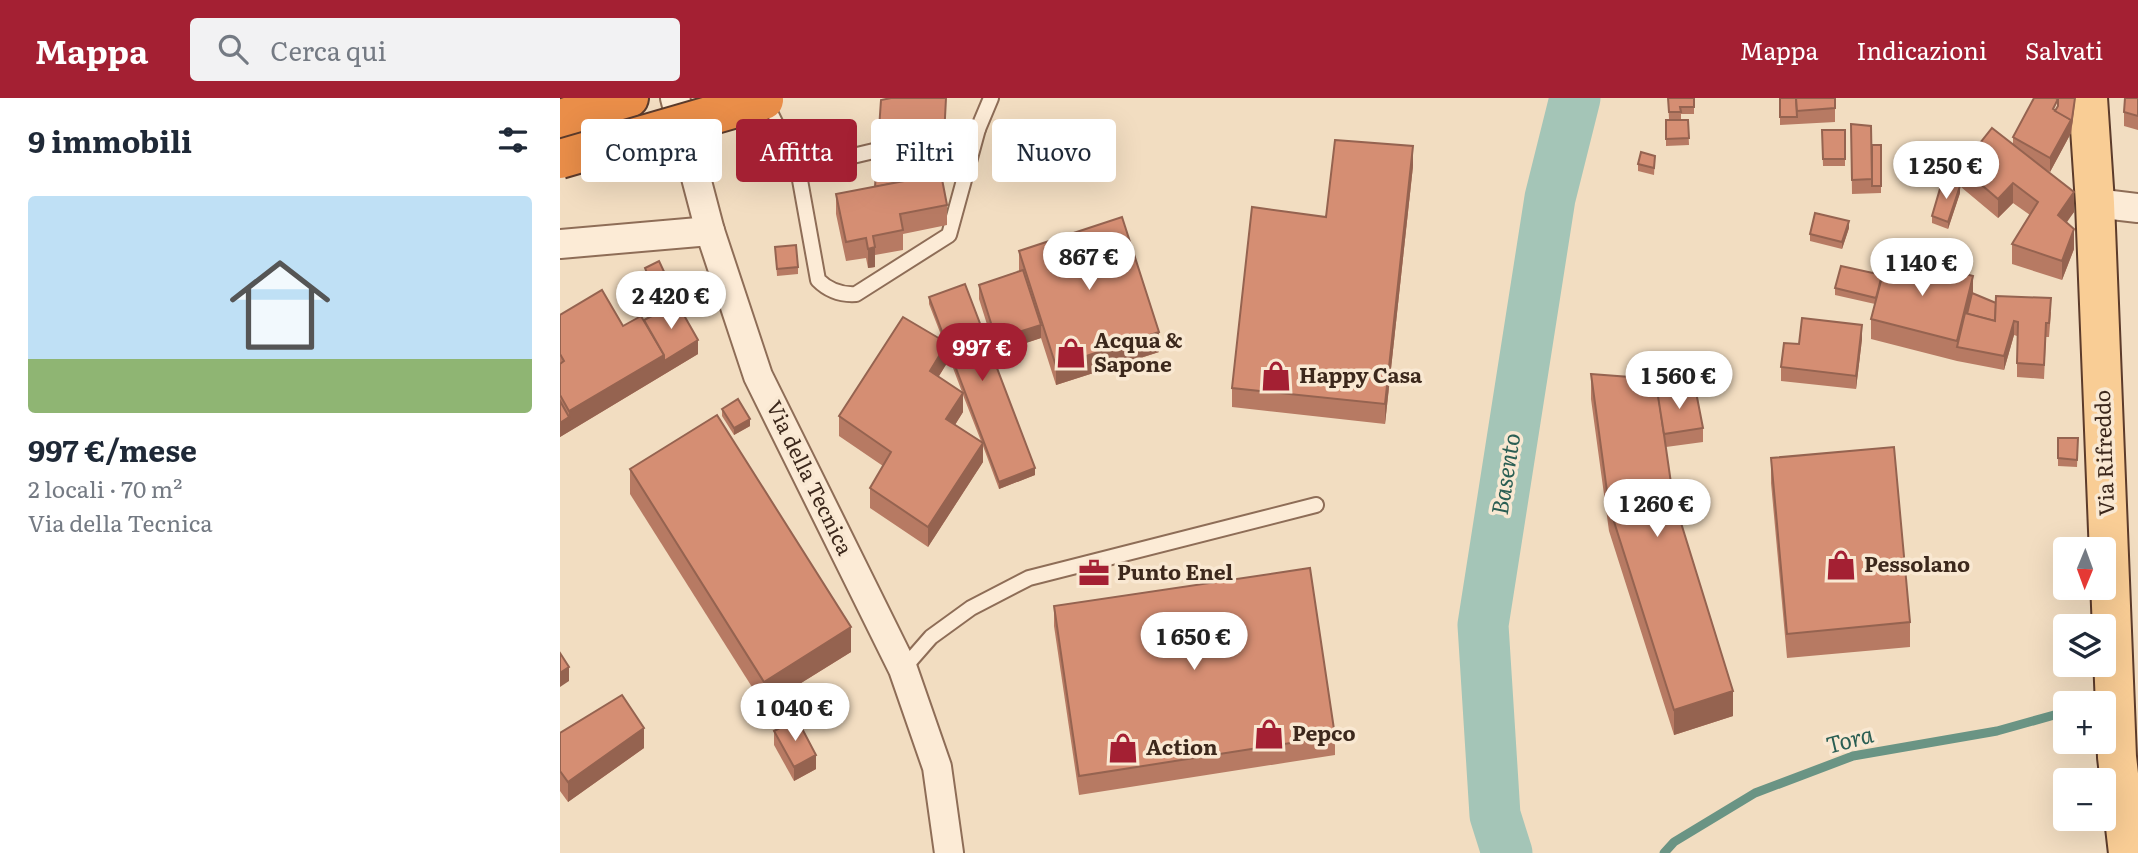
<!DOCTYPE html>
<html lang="it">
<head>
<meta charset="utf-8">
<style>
	:root { --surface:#fff; --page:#f2f2f3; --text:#1f2937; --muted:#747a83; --line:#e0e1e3; --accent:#a42033 }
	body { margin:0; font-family:Literata,serif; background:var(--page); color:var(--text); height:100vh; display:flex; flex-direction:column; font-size:26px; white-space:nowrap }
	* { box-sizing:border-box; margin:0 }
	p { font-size:23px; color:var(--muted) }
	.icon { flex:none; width:38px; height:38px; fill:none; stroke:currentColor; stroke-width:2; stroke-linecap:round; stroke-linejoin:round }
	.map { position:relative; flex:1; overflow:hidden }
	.drawer { display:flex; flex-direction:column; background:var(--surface); width:560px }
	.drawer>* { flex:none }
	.hud { position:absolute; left:21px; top:21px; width:665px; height:63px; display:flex; gap:14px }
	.needle { width:46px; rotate:181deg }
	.controls { position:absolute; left:1493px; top:439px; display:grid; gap:14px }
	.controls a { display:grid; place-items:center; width:63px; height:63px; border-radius:7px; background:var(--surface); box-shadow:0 7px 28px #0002; font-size:35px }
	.price { position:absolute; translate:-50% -60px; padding:0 16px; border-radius:24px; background:#fff; color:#222; font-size:23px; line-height:46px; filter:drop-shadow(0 2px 4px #0008) }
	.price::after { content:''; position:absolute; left:50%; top:42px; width:21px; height:16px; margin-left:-10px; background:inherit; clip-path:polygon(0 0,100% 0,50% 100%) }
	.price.active { background:var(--accent); color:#fff }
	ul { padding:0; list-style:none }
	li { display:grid; align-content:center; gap:14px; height:371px; padding:0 28px }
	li+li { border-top:2px solid var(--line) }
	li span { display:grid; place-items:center; height:217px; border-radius:7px; color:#555 }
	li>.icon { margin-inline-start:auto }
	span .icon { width:126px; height:126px; fill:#fffc; stroke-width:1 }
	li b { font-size:30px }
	h2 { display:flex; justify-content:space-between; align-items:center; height:84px; padding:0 28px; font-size:30px }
	.pill { padding:0 24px; border-radius:7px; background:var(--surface); box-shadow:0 7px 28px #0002; font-size:24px; line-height:63px }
	.pill.active { background:var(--accent); color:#fff }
	header { display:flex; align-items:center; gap:42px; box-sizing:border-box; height:98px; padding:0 35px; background:var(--accent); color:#fff }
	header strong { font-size:33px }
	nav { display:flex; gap:38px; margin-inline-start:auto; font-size:24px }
	.search { width:490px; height:63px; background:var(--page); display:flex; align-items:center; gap:18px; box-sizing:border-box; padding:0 24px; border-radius:7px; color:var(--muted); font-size:26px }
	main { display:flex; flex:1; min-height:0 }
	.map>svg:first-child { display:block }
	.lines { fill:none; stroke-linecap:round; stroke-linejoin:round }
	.stream { stroke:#6a9484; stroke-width:9 }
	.river { stroke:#a4c5b7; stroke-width:51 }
	.service-casing { stroke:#8e6d57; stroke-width:18 }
	.minor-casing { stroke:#8e6d57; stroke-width:32 }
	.primary-casing { stroke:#5c3b2b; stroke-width:42 }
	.motorway-casing { stroke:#5c3b2b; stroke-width:42 }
	.service { stroke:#fcebd6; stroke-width:14 }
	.minor { stroke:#fcebd6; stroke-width:28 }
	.primary { stroke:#f9cd95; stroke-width:38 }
	.motorway { stroke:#ea8e49; stroke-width:38 }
	.motorway-bridge-casing { stroke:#5c3b2b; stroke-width:42; stroke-linecap:butt }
	.motorway-bridge { stroke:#ea8e49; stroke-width:38 }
	.wall { fill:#b77a63; fill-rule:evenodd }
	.shaded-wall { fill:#956350 }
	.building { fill:#d58e73; stroke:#956350; stroke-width:2 }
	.labels { text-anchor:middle; stroke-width:7; stroke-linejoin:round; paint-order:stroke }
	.poi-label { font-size:21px; font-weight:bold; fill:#3c281c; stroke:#f9e8d2; text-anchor:start }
	.street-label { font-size:21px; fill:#3c281c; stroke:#f9e8d2 }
	.water-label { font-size:23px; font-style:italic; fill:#2a5e53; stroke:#f9e8d2 }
</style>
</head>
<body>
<header>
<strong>Mappa</strong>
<div class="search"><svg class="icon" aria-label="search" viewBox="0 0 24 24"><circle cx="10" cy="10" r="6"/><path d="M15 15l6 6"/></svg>Cerca qui</div>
<nav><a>Mappa</a><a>Indicazioni</a><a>Salvati</a></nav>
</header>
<main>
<section class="drawer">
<h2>9 immobili<svg class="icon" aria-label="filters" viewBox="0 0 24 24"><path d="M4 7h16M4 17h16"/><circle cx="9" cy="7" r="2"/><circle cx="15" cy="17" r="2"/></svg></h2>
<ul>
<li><span style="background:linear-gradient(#bfe0f5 75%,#8fb573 0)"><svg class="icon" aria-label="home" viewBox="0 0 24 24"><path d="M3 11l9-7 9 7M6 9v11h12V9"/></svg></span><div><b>997 €/mese</b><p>2 locali · 70 m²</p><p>Via della Tecnica</p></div></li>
</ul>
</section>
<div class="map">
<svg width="1578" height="755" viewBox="0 0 1578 755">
	<rect width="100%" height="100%" fill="#f2ddc1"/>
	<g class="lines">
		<path class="stream" d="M1104 755 1114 744 1195 695 1293 658 1437 633 1505 614"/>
		<path class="river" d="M947 755 935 717 923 527 990 100 1015 0"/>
		<g class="service-casing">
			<g id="service">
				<path d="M205 4 238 71 318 52"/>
				<path d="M384 38 418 31 431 0"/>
				<path d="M238 71 258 182C269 193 281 197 296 196L389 137 418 31"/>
				<path d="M343 571 371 539 411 510 469 480 756 407"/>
			</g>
		</g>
		<g class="minor-casing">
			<g id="minor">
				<path d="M115 0 150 133 198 278 343 571 377 669 389 755"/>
				<path d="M1535 105 1578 110"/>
				<path d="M0 146 150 133"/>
			</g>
		</g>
		<g class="primary-casing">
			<path id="primary" d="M1528 0 1535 105 1557 659 1568 755"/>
		</g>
		<g class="motorway-casing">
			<path id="motorway" d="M0 21 69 0"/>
		</g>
		<use href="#service" class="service"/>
		<use href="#minor" class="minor"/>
		<use href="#primary" class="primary"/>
		<use href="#motorway" class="motorway"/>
		<g class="motorway-bridge-casing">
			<path id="motorway-bridge" d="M0 61 204 2"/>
		</g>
		<use href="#motorway-bridge" class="motorway-bridge"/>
	</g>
	<g class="wall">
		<path d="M1108 0H1134V16H1121V21H1109Z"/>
		<path d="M1220 0 1275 10V24L1220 27Z"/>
		<path d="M1578 0V32L1564 28V14Z"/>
		<path d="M1515 5 1511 35 1490 74 1485 71 1514 114 1506 124 1514 151 1502 182 1452 166V146L1470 117 1453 105 1438 120 1401 89V69L1453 46V39Z"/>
		<path d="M1106 22H1128L1129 47 1106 48Z"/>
		<path d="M1291 26 1312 47H1321V95L1292 96Z"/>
		<path d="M1262 32H1285V68H1263Z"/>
		<path d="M1095 58 1094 77 1078 73V66Z"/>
		<path d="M853 68 825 326 672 309V290L766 119Z"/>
		<path d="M382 80 387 107V127L343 136V152L315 157V169L308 170 306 160 286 163 276 116V96Z"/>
		<path d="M1400 95 1388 131 1372 125V118Z"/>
		<path d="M1289 130 1282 151 1250 143V136Z"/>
		<path d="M215 149 238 169V176L217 178Z"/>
		<path d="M459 153 599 254 496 287 481 240 436 255 419 201V187L459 173Z"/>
		<path d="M1322 177 1413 196 1436 205 1491 214 1489 239H1486L1484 281 1457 279V238L1454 237 1444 272 1397 263 1311 241V221L1315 206 1275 197V190Z"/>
		<path d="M369 199 475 377 439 391 423 348V364L368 449 310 410V390L323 368 279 338V318L383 242 369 206ZM387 254 402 294 378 279 387 265ZM403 297 421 343 395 327 403 314Z"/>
		<path d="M0 217 63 228 84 222 138 256 0 339Z"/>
		<path d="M1302 241 1296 291 1221 283V269L1239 246Z"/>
		<path d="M1031 276 1097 292 1143 330V344L1106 349 1113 399 1173 618 1114 637 1049 433 1031 301Z"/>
		<path d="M162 311 190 328 174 337 162 318Z"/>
		<path d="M1498 340H1518L1517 369 1498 368Z"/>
		<path d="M1211 360 1350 524V549L1227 560 1211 385Z"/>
		<path d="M70 371 291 554 204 608 70 396Z"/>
		<path d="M494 508 775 638V657L519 697 494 528Z"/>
		<path d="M214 633 256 671 234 683 214 647Z"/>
		<path d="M0 635 84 650 8 704 0 693Z"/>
	</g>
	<g class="shaded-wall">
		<path d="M1515 0 1511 35 1490 74V60L1511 22Z"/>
		<path d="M853 48V68L825 326V306Z"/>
		<path d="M1453 85V105L1438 120V101Z"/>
		<path d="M1400 88V95L1388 131V124Z"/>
		<path d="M1514 94V114L1498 137V117Z"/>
		<path d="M1289 123V130L1282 151V144Z"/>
		<path d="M1514 131V151L1502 182V163Z"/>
		<path d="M315 149V169L308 170V151Z"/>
		<path d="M1413 178V198L1397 249V243Z"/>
		<path d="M107 180V187L93 194 71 199V192Z"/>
		<path d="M1454 223V237L1444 272V258Z"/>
		<path d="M481 227V240L436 255V241Z"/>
		<path d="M1302 227V241L1296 291V278Z"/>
		<path d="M599 234V254L496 287V268Z"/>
		<path d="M138 242V256L0 339V325L9 319V313L104 257Z"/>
		<path d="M387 245V265L370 293V273Z"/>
		<path d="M403 295V314L386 341V321Z"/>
		<path d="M190 321V328L174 337V330Z"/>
		<path d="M423 345V364L368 449V429Z"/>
		<path d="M475 370V377L439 391V384Z"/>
		<path d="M291 529V554L204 608V584Z"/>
		<path d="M9 569V583L0 589V575Z"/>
		<path d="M1173 593V618L1114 637V612Z"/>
		<path d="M84 630V650L8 704V684Z"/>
		<path d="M256 657V671L234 683V669Z"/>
	</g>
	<g class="building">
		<path d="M331 0H386L382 78 381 76 315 89 321 2Z"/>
		<path d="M1108 0H1134V9H1120L1121 14H1109Z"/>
		<path d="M1220 0H1236L1237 19H1220Z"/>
		<path d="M1236 0H1275V10L1237 13Z"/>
		<path d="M1474 0H1496L1498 1 1493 11 1511 22 1490 60 1453 39Z"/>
		<path d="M1496 0H1515L1511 28V22L1495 13 1498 8V1Z"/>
		<path d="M1565 0H1578V18L1564 14Z"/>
		<path d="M1106 22H1128L1129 40 1106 41Z"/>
		<path d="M1291 26 1311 28 1312 81 1292 82Z"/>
		<path d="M1432 30 1514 94 1498 117 1514 131 1502 163 1452 146 1478 104 1453 85 1438 101 1401 69Z"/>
		<path d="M1262 32H1285V61H1263Z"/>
		<path d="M775 42 853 48 825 306 672 290 692 109 766 119Z"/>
		<rect x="1312" y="47" width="9" height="41"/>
		<path d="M1081 54 1095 58 1094 70 1078 66Z"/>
		<path d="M381 76 387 107 340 116 343 132 313 138 315 149 308 151 306 140 286 144 276 96Z"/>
		<path d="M1382 84 1400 88 1388 124 1372 118Z"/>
		<path d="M1255 115 1289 123 1282 144 1250 136Z"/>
		<path d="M562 119 599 234 496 268 459 153Z"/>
		<path d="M236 147 238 169 217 171 215 149Z"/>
		<path d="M1328 156 1413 178 1397 243 1311 221Z"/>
		<path d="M99 163 107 180 93 187 71 192V178L87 175 85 170Z"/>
		<path d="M1281 168 1322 177 1316 200 1275 190Z"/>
		<path d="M463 172 481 227 436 241 419 187Z"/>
		<path d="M405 186 475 370 439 384 369 199Z"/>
		<path d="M42 192 63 228 81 218 104 257 9 313 0 297V266L4 263 0 256V217Z"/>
		<path d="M1412 195 1436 205 1435 223 1407 216Z"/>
		<path d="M1436 198 1491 200 1489 225H1486L1484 267 1457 265 1458 224 1454 223 1444 258 1397 249 1405 215 1435 223Z"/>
		<path d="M117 205 138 242 104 263V257L84 222Z"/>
		<path d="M343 219 387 245 370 273 403 295 386 321 423 345 368 429 310 390 331 354 279 318Z"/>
		<path d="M1242 220 1302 227 1296 278 1221 269 1224 245 1239 246Z"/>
		<path d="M1031 276 1096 281 1113 399 1173 593 1114 612 1049 408Z"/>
		<path d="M1097 292 1136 294 1143 330 1104 336Z"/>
		<path d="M178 301 190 321 174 330 162 311Z"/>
		<path d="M0 303 9 319 0 325Z"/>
		<path d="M157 317 291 529 204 584 70 371Z"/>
		<path d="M1498 340H1518L1517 362 1498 360Z"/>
		<path d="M1334 349 1350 524 1227 536 1211 360Z"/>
		<path d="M750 470 775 638 519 678 494 508Z"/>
		<path d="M0 555 9 569 0 575Z"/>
		<path d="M62 597 84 630 8 684 0 673V635Z"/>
		<path d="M237 621 256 657 234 669 214 633Z"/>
	</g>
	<defs>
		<g id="shop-bare" transform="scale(2.415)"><path d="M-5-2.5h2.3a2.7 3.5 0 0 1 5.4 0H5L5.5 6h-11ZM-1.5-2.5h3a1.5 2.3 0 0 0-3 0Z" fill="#a42033" stroke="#f9e8d2" stroke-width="2.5" paint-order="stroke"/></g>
		<g id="office-bare" transform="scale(2.415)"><path d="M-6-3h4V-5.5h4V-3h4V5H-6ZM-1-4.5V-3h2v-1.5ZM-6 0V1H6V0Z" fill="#a42033" stroke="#f9e8d2" stroke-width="2.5" paint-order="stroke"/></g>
	</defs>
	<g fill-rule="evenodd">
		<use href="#shop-bare" x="511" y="255"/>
		<use href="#shop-bare" x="716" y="278"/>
		<use href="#shop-bare" x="1281" y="467"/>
		<use href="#office-bare" x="534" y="475"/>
		<use href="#shop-bare" x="709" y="636"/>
		<use href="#shop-bare" x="563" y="650"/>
	</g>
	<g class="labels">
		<g class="poi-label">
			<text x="534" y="250">Acqua &amp;<tspan x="534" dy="24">Sapone</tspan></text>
			<text x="739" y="285">Happy Casa</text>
			<text x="1304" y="474">Pessolano</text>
			<text x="557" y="482">Punto Enel</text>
			<text x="732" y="643">Pepco</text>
			<text x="586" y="657">Action</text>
		</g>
		<g class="street-label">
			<text transform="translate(1545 355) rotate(-92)" y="7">Via Rifreddo</text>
			<text transform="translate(249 380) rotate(64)" y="7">Via della Tecnica</text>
		</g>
		<g class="water-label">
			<text transform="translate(946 376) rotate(-81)" y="8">Basento</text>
			<text transform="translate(1290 642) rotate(-15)" y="8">Tora</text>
		</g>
	</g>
</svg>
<div class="controls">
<a><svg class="needle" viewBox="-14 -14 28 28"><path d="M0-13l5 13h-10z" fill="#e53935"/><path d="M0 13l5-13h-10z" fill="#747a83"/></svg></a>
<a><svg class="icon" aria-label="layers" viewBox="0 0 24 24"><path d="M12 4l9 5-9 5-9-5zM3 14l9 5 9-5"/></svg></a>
<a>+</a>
<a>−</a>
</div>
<b class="price" style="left:1386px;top:103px">1 250 €</b>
<b class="price" style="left:529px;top:194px">867 €</b>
<b class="price" style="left:1362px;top:200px">1 140 €</b>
<b class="price" style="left:111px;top:233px">2 420 €</b>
<b class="price active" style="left:422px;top:285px">997 €</b>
<b class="price" style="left:1119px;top:313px">1 560 €</b>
<b class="price" style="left:1097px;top:441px">1 260 €</b>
<b class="price" style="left:634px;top:574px">1 650 €</b>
<b class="price" style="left:235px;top:645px">1 040 €</b>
<div class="hud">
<a class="pill">Compra</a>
<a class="pill active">Affitta</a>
<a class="pill">Filtri</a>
<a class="pill">Nuovo</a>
</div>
</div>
</main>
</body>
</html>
